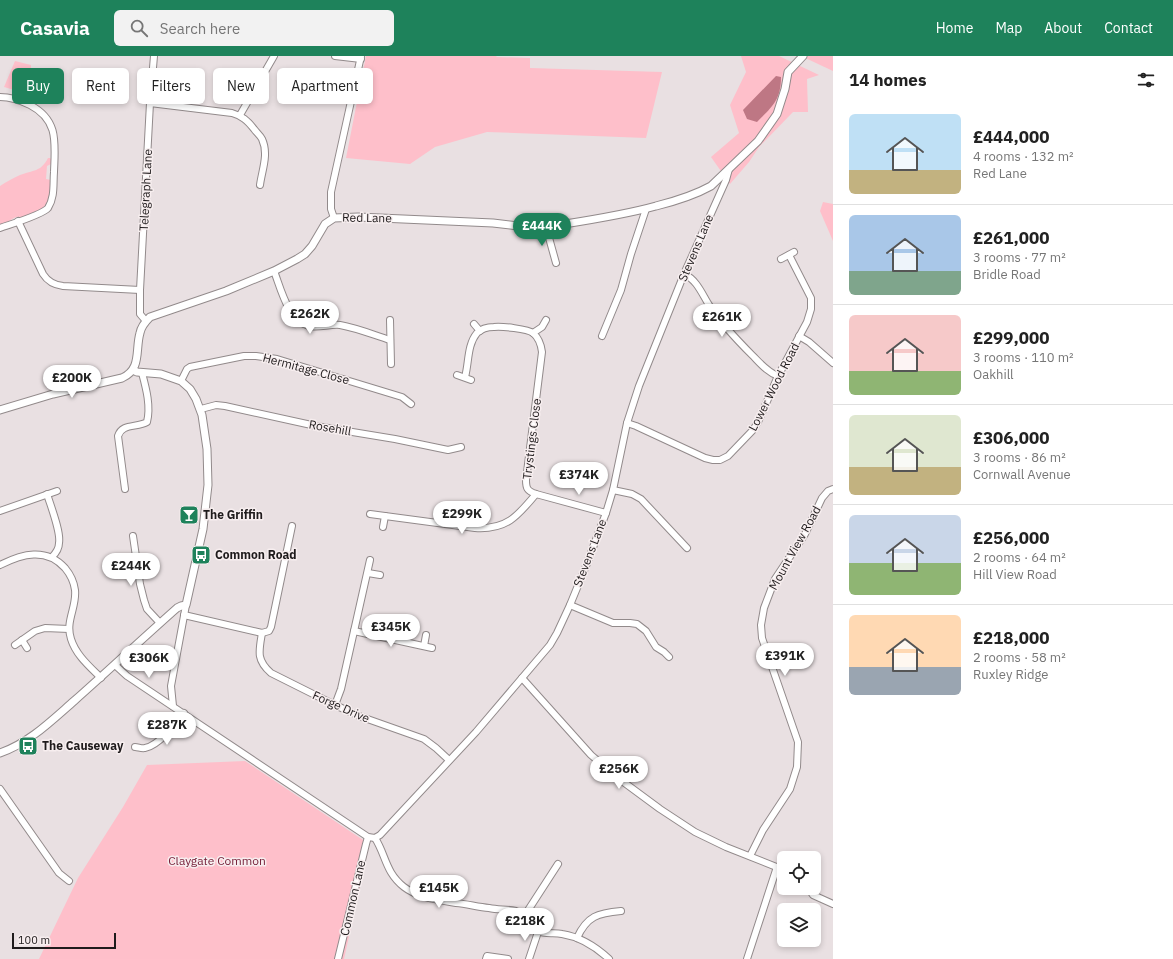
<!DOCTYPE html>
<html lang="en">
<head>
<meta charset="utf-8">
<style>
	:root { --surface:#fff; --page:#f2f2f2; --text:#222; --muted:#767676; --line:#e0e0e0; --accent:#1e825b }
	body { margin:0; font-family:"IBM Plex Sans",sans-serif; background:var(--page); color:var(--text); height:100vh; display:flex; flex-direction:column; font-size:15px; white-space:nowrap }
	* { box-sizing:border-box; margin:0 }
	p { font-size:13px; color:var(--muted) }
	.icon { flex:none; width:22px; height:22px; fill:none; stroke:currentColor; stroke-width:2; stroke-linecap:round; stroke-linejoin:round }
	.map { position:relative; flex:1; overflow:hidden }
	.sheet { display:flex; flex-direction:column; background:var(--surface); width:340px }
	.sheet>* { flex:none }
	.top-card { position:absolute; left:12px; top:12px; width:380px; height:36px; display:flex; gap:8px }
	.buttons { position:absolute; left:777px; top:795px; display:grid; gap:8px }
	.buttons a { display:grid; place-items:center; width:44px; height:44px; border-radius:6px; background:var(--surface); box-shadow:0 2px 6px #0003; font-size:20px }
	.scale { position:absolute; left:12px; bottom:10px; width:104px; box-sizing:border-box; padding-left:4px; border:2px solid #1f1b1c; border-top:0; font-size:11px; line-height:14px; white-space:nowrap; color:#1f1b1c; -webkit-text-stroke:3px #f7eeef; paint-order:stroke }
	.price { position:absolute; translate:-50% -34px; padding:0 9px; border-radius:14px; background:#fff; color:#222; font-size:13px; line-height:26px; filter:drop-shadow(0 1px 2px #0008) }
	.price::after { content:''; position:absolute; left:50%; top:24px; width:12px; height:9px; margin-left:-6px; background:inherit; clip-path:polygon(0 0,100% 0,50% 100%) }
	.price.active { background:var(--accent); color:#fff }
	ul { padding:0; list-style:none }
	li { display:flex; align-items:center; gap:12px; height:100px; padding:0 16px }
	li+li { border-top:1px solid var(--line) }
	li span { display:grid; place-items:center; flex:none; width:112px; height:80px; border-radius:6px; color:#555 }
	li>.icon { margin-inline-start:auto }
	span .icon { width:48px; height:48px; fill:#fffc; stroke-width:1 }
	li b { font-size:17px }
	h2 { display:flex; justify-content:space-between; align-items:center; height:48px; padding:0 16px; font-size:17px }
	.chip { padding:0 14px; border-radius:6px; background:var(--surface); box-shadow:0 2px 6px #0003; font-size:14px; line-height:36px }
	.chip.active { background:var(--accent); color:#fff }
	header { display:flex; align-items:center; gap:24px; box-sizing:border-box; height:56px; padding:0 20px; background:var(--accent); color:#fff }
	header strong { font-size:19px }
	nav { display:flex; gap:22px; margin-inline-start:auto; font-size:14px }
	.search { width:280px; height:36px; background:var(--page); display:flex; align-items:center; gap:10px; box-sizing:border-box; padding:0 14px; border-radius:6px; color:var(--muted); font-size:15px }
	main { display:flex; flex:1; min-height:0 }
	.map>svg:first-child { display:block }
	.green { fill:#febfca }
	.water { fill:#be7784 }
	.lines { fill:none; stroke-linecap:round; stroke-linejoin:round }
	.minor-casing { stroke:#928a8b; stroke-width:8 }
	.tertiary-casing { stroke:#928a8b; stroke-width:9 }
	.minor { stroke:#fff; stroke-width:6 }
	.tertiary { stroke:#fff; stroke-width:7 }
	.labels { text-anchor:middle; stroke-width:3; stroke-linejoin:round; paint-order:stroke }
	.street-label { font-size:12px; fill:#1f1b1c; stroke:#f7eeef }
	.poi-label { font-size:12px; font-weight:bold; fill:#1f1b1c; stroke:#f7eeef; text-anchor:start }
	.park-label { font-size:12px; fill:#77213a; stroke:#f7eeef }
</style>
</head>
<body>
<header>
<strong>Casavia</strong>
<div class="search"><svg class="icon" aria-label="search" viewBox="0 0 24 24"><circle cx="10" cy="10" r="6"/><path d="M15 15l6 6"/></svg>Search here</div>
<nav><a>Home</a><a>Map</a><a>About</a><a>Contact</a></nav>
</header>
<main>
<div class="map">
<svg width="833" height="903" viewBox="0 0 833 903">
	<rect width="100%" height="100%" fill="#e9e0e2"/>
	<g class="green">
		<path d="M366 0H496L497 1 530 2V12L662 16 646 82 487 76 435 91 410 108 346 102Z"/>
		<path d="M741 0H779L819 19 807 23 808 56H793L759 91 749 106 730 128 711 101 739 77 730 49 746 16Z"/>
		<path d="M801 0H833V15Z"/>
		<path d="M15 5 31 9 30 39 29 41 22 37 21 36 4 31Z"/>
		<path d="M48 102H50L52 104 51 108 47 110 46 123 51 124C52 145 45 156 24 161 21 161 17 160 14 162 12 163 11 164 9 165 6 167 3 168 0 169V130C6 126 13 122 20 119 33 114 41 116 48 102Z"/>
		<path d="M823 146 833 148V185L820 155Z"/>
		<path d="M245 705 369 788 359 835 344 903H39L78 822 123 751 147 709Z"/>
	</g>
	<path class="water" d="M776 20 781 21C781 44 772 51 757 66L747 63 743 54Z"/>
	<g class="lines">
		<g class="minor-casing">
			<g id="minor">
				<path d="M335 0 361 3"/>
				<path d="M0 41C10 41 20 44 30 49 59 64 55 87 54 116 53 128 55 141 48 152 42 159 11 168 0 172"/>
				<path d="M150 47 232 57C242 60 247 64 254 73 256 76 260 79 262 83 269 98 262 114 260 129"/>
				<path d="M240 59 274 0"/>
				<path d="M334 162 331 153V136L361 0"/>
				<path d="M18 165 43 218C48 226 54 229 63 230L140 234"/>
				<path d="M546 171 556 207"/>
				<path d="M781 203 794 196"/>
				<path d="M274 215C281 233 288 265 309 270 319 272 330 268 340 269 357 272 374 279 390 284"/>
				<path d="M684 218C697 224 702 238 709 249 721 267 736 283 752 299 760 307 767 316 778 320"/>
				<path d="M390 264 391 308"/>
				<path d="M146 265 140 258V234L150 47 154 0"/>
				<path d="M474 268 480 275"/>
				<path d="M533 277 542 271 546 264"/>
				<path d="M602 280 621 234 631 198 646 153"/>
				<path d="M799 280 809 286 833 307"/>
				<path d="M457 319 471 324"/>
				<path d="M465 321C469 307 467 289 477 277 481 273 488 271 494 271 501 270 528 273 533 277 539 282 541 288 542 296L526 424C526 432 527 435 536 438L606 457"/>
				<path d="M181 325 187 313 190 311 244 300H256L277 303 402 341 411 348"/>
				<path d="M201 353 216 349 225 350 316 370 395 383 448 394 461 391"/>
				<path d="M627 367 636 370 705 402 713 404H720L728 400 753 374 758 366 778 320 807 266 811 253V242L789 199"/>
				<path d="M125 433 118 380C122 367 137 372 147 366 151 350 146 332 142 317"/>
				<path d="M613 434 632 438 641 443 687 492"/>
				<path d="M47 438C51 451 61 476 59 487 59 493 56 497 52 501"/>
				<path d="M0 455 57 435"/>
				<path d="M370 458 475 472C506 474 517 461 536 438"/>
				<path d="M383 471 385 460"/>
				<path d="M133 480 140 528 144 544 147 553 160 567"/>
				<path d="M0 509C22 498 46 491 65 512 70 518 74 526 75 534 77 551 65 565 71 583 76 599 89 610 101 622"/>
				<path d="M368 517 380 519"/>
				<path d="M570 549 613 567H630L637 568 646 575 656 591 664 596 669 601"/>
				<path d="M184 559 262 577 269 575 271 571 292 470"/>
				<path d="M354 575 432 592"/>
				<path d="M262 577C259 595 256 604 271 617L335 649 359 660 424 683 436 692 449 704"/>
				<path d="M22 584 27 592"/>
				<path d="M15 589 35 575 45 572 69 573"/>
				<path d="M424 590 426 579"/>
				<path d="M115 609 127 620 368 781 375 782"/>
				<path d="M522 622 591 699 618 722 660 753 695 776 726 791 784 814"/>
				<path d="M335 649 341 633 370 504"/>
				<path d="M173 650 171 630 186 549"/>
				<path d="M135 691C138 691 142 693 145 692 158 690 176 668 184 657"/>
				<path d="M0 733 59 817 69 825"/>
				<path d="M375 782 380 779 476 676 550 589 557 577 570 549 586 510 606 457 613 434 627 367 639 330 684 218 726 124 729 113"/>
				<path d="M375 782C386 799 385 816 404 831 418 842 439 844 456 847 467 848 478 851 489 852 498 854 507 853 516 855 529 859 528 870 538 875 545 879 554 876 562 878 581 881 595 890 609 903"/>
				<path d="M750 800 763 774 790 733 797 711 798 686 762 582 761 569 764 552 775 523 805 478 822 442 828 435 833 433"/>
				<path d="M808 832 813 839 833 848"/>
				<path d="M525 859 558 808"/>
				<path d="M577 882C587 860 598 857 621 855"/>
				<path d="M338 903 366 788 368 781"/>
				<path d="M486 903 487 900 508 903"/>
				<path d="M529 903 538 876"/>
				<path d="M747 903 777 811"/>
			</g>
		</g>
		<g class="tertiary-casing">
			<g id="tertiary">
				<path d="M0 354 53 338 122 322C142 313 135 294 140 277 141 271 145 266 150 261L226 235 274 215 297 203 305 198 312 190 325 168 334 162 358 161 493 167 534 172 546 171C583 165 620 160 656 150 676 145 693 140 711 130L758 85 777 58 785 33 788 16 803 0"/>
				<path d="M0 697C29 687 51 665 74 645 109 614 142 583 177 552L181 550 186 549 203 473 208 429 207 393 202 359 196 343 190 333 181 325 161 318 137 316 133 314"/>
			</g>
		</g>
		<use href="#minor" class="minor"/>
		<use href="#tertiary" class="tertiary"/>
	</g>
	<defs>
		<g id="bar-square" transform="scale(1)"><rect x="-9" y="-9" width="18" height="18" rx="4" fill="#1e825b" stroke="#f7eeef"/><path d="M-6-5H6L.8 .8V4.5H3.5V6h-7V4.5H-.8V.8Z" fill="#fff"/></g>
		<g id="bus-square" transform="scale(1)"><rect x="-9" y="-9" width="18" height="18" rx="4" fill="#1e825b" stroke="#f7eeef"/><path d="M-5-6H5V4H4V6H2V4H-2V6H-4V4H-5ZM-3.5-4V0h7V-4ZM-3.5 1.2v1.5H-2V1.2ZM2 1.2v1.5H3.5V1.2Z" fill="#fff"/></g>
	</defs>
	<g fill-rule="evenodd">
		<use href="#bar-square" x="189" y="459"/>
		<use href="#bus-square" x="201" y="499"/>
		<use href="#bus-square" x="28" y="690"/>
	</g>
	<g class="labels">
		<g class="street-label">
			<text transform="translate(146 134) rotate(-87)" y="4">Telegraph Lane</text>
			<text transform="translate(367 162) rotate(1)" y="4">Red Lane</text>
			<text transform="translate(696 192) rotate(-67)" y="4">Stevens Lane</text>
			<text transform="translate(306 313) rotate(15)" y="4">Hermitage Close</text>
			<text transform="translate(774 331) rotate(-63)" y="4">Lower Wood Road</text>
			<text transform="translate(330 372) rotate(10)" y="4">Rosehill</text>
			<text transform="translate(532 383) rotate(-83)" y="4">Trystings Close</text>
			<text transform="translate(795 492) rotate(-61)" y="4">Mount View Road</text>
			<text transform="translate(590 497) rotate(-69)" y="4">Stevens Lane</text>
			<text transform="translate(341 651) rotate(24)" y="4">Forge Drive</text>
			<text transform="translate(353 842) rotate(-77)" y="4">Common Lane</text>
		</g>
		<g class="poi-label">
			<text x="203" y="463">The Griffin</text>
			<text x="215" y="503">Common Road</text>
			<text x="42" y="694">The Causeway</text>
		</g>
		<g class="park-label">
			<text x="217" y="809">Claygate Common</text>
		</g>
	</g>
</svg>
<div class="buttons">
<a><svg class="icon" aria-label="locate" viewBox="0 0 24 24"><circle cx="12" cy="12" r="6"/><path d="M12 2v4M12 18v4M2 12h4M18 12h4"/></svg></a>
<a><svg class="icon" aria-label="layers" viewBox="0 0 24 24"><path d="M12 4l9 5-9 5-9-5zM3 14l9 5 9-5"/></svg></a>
</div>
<div class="scale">100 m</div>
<b class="price active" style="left:542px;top:191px">£444K</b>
<b class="price" style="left:310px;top:279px">£262K</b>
<b class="price" style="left:722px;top:282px">£261K</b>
<b class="price" style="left:72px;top:343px">£200K</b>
<b class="price" style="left:579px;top:440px">£374K</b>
<b class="price" style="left:462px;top:479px">£299K</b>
<b class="price" style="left:131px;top:531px">£244K</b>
<b class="price" style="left:391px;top:592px">£345K</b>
<b class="price" style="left:785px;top:621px">£391K</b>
<b class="price" style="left:149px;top:623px">£306K</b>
<b class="price" style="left:167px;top:690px">£287K</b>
<b class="price" style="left:619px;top:734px">£256K</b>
<b class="price" style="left:439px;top:853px">£145K</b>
<b class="price" style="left:525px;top:886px">£218K</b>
<div class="top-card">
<a class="chip active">Buy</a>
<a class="chip">Rent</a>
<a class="chip">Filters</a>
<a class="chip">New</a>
<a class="chip">Apartment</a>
</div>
</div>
<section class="sheet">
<h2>14 homes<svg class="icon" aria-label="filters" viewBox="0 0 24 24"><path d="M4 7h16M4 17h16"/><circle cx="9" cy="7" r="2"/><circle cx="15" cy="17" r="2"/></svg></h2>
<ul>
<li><span style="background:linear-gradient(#bfe0f5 70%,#c2b280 0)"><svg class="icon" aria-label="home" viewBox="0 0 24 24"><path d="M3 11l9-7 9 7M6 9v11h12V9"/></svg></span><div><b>£444,000</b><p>4 rooms · 132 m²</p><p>Red Lane</p></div></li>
<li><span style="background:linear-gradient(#a9c7e8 70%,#7fa58c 0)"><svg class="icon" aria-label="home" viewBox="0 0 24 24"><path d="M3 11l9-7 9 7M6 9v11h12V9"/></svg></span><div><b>£261,000</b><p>3 rooms · 77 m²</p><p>Bridle Road</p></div></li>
<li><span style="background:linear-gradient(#f6c9c9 70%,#8fb573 0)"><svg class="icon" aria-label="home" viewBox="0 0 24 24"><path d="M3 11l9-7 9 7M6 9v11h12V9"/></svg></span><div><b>£299,000</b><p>3 rooms · 110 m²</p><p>Oakhill</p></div></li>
<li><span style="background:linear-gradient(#dfe7d0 65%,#c2b280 0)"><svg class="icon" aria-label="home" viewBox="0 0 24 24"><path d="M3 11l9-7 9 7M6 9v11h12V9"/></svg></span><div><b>£306,000</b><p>3 rooms · 86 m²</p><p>Cornwall Avenue</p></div></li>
<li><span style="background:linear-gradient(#c9d6e8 60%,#8fb573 0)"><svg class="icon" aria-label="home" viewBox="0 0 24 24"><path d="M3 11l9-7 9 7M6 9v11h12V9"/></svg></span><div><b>£256,000</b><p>2 rooms · 64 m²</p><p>Hill View Road</p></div></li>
<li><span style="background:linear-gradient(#ffd9b3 65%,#9aa5b1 0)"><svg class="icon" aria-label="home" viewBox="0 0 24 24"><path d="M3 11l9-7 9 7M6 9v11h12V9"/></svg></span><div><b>£218,000</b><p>2 rooms · 58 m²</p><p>Ruxley Ridge</p></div></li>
</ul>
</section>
</main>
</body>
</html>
